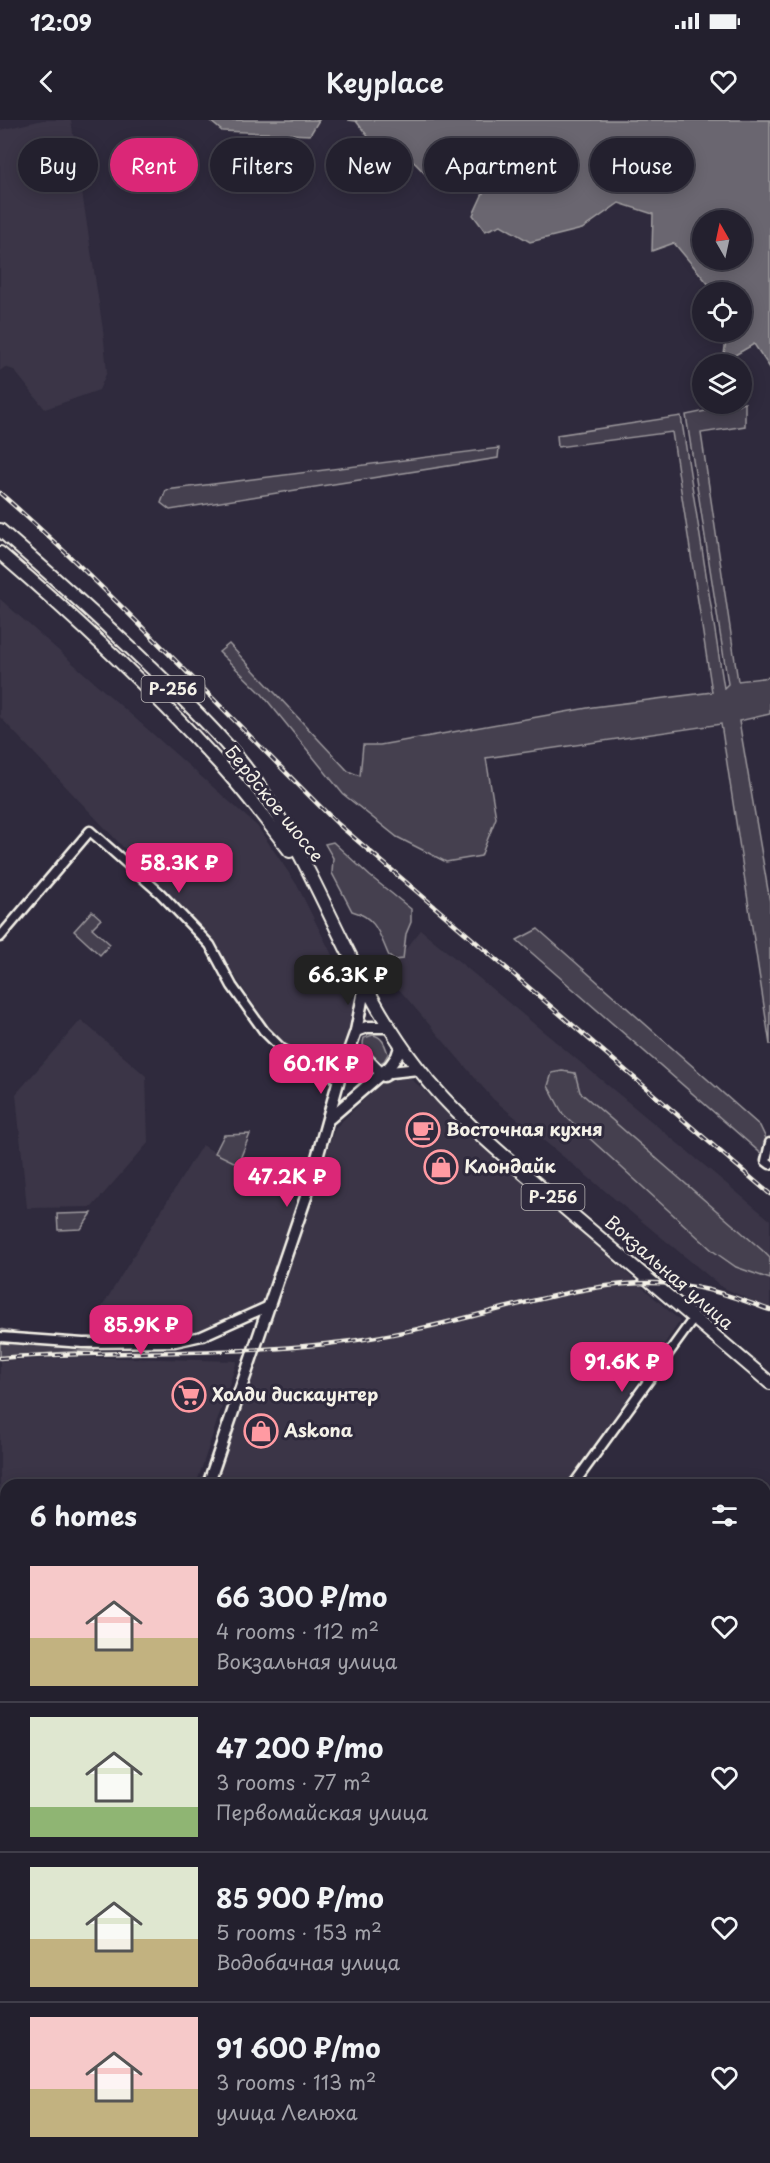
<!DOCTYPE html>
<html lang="en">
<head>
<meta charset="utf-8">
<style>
	:root { --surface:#23202e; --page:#2f2d3a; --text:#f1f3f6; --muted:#a3a3aa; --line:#403e4a; --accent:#db2777 }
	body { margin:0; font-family:"Playpen Sans",sans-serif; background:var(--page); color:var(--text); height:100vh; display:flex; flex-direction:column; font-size:22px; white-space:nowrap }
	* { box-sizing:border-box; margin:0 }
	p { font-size:20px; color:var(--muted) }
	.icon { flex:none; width:33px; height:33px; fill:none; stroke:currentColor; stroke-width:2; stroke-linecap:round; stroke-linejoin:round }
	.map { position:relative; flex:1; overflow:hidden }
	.drawer { position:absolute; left:0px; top:1359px; width:771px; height:684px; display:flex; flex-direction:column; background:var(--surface); border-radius:18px 18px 0 0; box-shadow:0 3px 15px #0003,0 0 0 2px var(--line) }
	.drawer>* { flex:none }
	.guide { position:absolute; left:18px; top:18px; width:735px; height:54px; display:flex; gap:12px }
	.needle { width:39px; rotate:351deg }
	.tools { position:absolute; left:692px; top:90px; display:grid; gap:12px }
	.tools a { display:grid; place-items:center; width:60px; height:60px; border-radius:50%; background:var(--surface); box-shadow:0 3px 15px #0003,0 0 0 2px var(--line); font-size:30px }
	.price { position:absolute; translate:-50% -51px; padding:0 14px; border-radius:12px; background:var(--accent); color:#fff; font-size:20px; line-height:39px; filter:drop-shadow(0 2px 3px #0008) }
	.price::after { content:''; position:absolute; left:50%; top:36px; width:18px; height:14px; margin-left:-9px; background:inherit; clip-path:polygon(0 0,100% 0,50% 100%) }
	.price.current { background:#222; color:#fff }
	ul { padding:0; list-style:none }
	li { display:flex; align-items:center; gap:18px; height:150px; padding:0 30px }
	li+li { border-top:2px solid var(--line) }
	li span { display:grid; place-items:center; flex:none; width:168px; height:120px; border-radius:0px; color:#555 }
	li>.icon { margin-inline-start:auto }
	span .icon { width:72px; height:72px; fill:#fffc; stroke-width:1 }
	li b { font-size:26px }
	h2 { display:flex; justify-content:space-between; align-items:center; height:72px; padding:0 30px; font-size:26px }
	.chip { padding:0 21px; border-radius:27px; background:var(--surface); box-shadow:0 3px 15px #0003,0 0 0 2px var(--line); font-size:21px; line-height:54px }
	.chip.current { background:var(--accent); color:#fff }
	.status { display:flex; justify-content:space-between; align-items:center; height:42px; padding:0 30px; background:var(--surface); direction:ltr }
	.status svg { height:16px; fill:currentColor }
	header { display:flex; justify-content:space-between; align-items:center; height:78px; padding:0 30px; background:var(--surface); font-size:27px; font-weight:600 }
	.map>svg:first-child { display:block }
	.built { fill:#3b3647 }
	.green { fill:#454050; stroke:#9c989c; stroke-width:1.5 }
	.water { fill:#6a6670; stroke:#a19ea0; stroke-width:1.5; fill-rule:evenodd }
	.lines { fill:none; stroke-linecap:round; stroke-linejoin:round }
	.minor-casing { stroke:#f4f1e8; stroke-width:13 }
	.major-casing { stroke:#f4f1e8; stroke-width:15 }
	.highway-casing { stroke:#f4f1e8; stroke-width:16 }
	.minor { stroke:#2f2a3d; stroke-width:8 }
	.major { stroke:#2f2a3d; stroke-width:10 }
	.highway { stroke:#2f2a3d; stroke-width:12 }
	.rail-casing { stroke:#f4f1e8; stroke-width:4.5 }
	.rail { stroke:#2f2a3d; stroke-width:2; stroke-dasharray:7; stroke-linecap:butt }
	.labels { text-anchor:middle; stroke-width:6; stroke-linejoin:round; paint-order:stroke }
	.shield { fill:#2f2a3d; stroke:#b9b5b5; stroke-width:1.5 }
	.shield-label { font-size:16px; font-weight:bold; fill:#f4f1e8 }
	.street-label { font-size:18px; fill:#f4f1e8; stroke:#2f2a3d }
	.poi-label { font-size:18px; font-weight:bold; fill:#f4f1e8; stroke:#2f2a3d; text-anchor:start }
</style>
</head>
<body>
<div class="status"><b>12:09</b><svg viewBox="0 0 49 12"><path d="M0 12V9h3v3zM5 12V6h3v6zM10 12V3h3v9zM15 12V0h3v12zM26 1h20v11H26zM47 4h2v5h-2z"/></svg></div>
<header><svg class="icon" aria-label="back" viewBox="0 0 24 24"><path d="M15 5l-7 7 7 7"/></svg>Keyplace<svg class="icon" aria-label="heart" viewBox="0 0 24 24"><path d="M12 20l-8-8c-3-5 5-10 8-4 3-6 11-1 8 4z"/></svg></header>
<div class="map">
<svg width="770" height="2043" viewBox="0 0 770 2043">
	<rect width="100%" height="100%" fill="#2f2a3d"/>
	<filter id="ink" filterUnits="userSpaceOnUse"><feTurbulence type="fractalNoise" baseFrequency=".0167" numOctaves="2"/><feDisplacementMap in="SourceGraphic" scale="12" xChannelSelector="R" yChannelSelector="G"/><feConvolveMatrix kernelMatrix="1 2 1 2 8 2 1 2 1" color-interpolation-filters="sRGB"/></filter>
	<g filter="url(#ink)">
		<g class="built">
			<path d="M43 0H71L103 210 107 252 99 270 45 289 14 250 5 247 0 251V10Z"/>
			<path d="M0 479 257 706 297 765 359 889 338 955 285 924 268 906 207 814 177 784 0 597Z"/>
			<path d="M421 810 770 1100V1189L722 1167 493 979 386 854Z"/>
			<path d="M81 900 146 956 148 1023 92 1087 27 1088 16 974Z"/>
			<path d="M398 947 680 1201 567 1365H213L335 1008Z"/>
			<path d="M202 1025 289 1074 299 1088 263 1183 191 1222 97 1195Z"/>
			<path d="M80 1237 237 1241 196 1365H6V1555L0 1554V1241Z"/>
			<path d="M770 1873V1920L765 1918V1885Z"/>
			<path d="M0 1887 6 1890V1928L0 1946Z"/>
			<path d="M2 1994 6 1995V2037H121L138 2043H0V1999Z"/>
			<path d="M181 2037H251L249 2043H198Z"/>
			<path d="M442 2037H585L583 2043H440Z"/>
		</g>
		<g class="green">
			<path d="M745 283V306L701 313 738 561 770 557V594L739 601 770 782V925L721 604 486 638 496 698 481 736 446 742 397 717 343 674 262 574 219 532 229 524 348 651 360 656 363 625H380L593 587 712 572 672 312 558 327 557 315 681 296 724 568 728 564 686 295Z"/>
			<path d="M499 328 498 338 170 390 161 383 166 370Z"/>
			<path d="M333 722 370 756 411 789V802L406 814 403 839 394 840 389 836C379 814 377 798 352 791L332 753 333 738 325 724Z"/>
			<path d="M92 791 101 799 92 808 110 824 100 835 74 811Z"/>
			<path d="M538 809 760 1006 770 1027 764 1036 517 820Z"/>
			<path d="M373 915C383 917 385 925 388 934L384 941 379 944C369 936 360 932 364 918Z"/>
			<circle cx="360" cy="953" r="7"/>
			<path d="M562 951 575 953 580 972 762 1130 770 1138V1159L736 1147 713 1131 563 994 548 966 552 953Z"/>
			<path d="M250 1014 238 1044 215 1033 224 1015Z"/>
			<path d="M92 1093 81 1109 58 1110 57 1094Z"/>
			<path d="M0 1209 95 1230 0 1237Z"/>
			<path d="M765 1389 770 1393V1423L765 1418Z"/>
			<path d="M770 1528V1559L765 1564V1532Z"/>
		</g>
		<g class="water">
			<path d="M209 0H319L310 15 222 11Z"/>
			<path d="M348 0H770V248L754 224 723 242 727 212H741V172H715L674 123 652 131 653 94 619 83 582 109 530 122 501 105 485 111 473 95 484 71 460 50 439 56 437 66 409 37 373 23 356 1ZM702 100H741V140H702Z"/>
		</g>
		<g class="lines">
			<g class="minor-casing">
				<g id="minor">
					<path d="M0 817 90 711 160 773 210 825 232 866 264 911 282 929 339 959"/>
					<path d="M770 1023 766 1041 770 1044"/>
					<path d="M0 1217 83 1223 175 1222 202 1216 269 1186"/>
					<path d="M573 1365 694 1198"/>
					<path d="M0 1656 6 1658"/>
					<path d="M0 1875 6 1877"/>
					<path d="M765 1927 770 1929"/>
					<path d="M254 2043 256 2037"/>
				</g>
			</g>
			<g class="major-casing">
				<g id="major">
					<path d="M356 911 367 907H390"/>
					<path d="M350 930 368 940 382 954"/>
					<path d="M384 956 391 952 418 949"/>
					<path d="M330 998 390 946 397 936 401 924"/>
					<path d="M208 1365 306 1077 339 959 356 911 365 865"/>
					<path d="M0 1968 6 1952"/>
					<path d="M0 1985 6 1987"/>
					<path d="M145 2037 162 2043"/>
				</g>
			</g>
			<g class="highway-casing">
				<g id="highway">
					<path d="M0 410C57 460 114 511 168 564 198 594 229 624 254 659 319 749 349 860 418 948 458 1000 512 1042 561 1085 631 1144 700 1204 770 1263"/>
					<path d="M0 433C75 497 151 569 218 642 244 670 267 701 290 731"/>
				</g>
			</g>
			<use href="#minor" class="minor"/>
			<use href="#major" class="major"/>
			<use href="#highway" class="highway"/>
			<g class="rail-casing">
				<g id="rail">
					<path d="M0 373C119 477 225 594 338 704L770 1074"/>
					<path d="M0 1238C108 1230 218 1236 326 1224 385 1218 443 1204 500 1189 556 1175 615 1159 674 1164 711 1168 736 1178 770 1190"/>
				</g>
			</g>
			<use href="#rail" class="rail"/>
		</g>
	</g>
	<defs>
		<g id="cafe-ring" transform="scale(1.725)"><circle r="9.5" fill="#2f2a3d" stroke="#ff9aa2" stroke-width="1.5"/><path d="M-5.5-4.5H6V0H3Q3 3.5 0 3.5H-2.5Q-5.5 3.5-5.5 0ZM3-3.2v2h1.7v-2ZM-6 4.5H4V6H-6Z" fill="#ff9aa2"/></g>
		<g id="shop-ring" transform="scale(1.725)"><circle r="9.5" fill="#2f2a3d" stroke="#ff9aa2" stroke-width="1.5"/><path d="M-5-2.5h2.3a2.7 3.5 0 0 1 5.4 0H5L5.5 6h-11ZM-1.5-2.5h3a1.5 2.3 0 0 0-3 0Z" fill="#ff9aa2"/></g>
		<g id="supermarket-ring" transform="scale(1.725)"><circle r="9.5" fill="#2f2a3d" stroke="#ff9aa2" stroke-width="1.5"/><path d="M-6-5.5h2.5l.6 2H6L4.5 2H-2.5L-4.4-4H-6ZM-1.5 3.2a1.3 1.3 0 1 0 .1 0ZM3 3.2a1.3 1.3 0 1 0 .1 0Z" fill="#ff9aa2"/></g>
	</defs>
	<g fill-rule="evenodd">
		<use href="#cafe-ring" x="423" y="1010"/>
		<use href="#shop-ring" x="441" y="1047"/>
		<use href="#supermarket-ring" x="189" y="1275"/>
		<use href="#shop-ring" x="261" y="1311"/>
	</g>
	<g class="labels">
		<g class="shield">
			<rect x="141.5" y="556" width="63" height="26" rx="4.5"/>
			<rect x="521.5" y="1064" width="63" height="26" rx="4.5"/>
		</g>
		<g class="shield-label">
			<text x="173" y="575">Р-256</text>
			<text x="553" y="1083">Р-256</text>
		</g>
		<g class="street-label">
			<text transform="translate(274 684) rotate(51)" y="6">Бердское шоссе</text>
			<text transform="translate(669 1153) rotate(41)" y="6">Вокзальная улица</text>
		</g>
		<g class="poi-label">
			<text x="446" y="1016">Восточная кухня</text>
			<text x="464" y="1053">Клондайк</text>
			<text x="212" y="1281">Холди дискаунтер</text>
			<text x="284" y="1317">Askona</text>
		</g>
	</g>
</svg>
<div class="tools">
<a><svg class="needle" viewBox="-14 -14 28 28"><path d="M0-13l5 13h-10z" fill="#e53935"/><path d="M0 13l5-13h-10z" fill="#a3a3aa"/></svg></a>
<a><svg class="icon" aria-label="locate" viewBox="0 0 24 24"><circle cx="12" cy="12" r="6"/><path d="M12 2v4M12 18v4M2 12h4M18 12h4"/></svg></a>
<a><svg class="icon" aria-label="layers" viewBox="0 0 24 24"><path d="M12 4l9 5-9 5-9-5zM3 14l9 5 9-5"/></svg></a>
</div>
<b class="price" style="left:179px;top:774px">58.3K ₽</b>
<b class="price current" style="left:348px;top:886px">66.3K ₽</b>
<b class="price" style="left:321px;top:975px">60.1K ₽</b>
<b class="price" style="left:287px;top:1088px">47.2K ₽</b>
<b class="price" style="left:141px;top:1236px">85.9K ₽</b>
<b class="price" style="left:622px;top:1273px">91.6K ₽</b>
<div class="guide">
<a class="chip">Buy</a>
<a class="chip current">Rent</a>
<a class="chip">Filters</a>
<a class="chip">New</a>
<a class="chip">Apartment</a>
<a class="chip">House</a>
</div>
<section class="drawer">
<h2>6 homes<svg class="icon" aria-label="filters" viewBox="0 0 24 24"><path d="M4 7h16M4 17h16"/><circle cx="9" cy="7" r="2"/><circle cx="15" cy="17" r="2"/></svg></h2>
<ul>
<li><span style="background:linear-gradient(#f6c9c9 60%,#c2b280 0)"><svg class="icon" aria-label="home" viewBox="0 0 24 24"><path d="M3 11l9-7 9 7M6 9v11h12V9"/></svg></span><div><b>66 300 ₽/mo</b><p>4 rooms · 112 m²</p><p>Вокзальная улица</p></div><svg class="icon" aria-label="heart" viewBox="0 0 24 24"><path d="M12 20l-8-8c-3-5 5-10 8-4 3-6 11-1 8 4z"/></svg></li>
<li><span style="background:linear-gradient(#dfe7d0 75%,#8fb573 0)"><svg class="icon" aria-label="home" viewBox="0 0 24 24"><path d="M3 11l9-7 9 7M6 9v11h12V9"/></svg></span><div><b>47 200 ₽/mo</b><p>3 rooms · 77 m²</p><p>Первомайская улица</p></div><svg class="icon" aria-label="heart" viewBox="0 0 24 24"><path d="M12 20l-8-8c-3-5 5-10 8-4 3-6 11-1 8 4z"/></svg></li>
<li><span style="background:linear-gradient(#dfe7d0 60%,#c2b280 0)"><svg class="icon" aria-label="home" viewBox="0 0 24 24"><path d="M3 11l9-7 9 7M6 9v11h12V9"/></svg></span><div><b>85 900 ₽/mo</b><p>5 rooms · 153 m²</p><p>Водобачная улица</p></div><svg class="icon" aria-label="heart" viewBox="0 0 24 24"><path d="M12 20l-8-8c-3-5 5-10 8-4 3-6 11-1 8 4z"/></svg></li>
<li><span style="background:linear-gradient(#f6c9c9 60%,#c2b280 0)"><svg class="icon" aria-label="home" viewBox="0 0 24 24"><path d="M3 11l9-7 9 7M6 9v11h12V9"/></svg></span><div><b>91 600 ₽/mo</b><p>3 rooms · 113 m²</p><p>улица Лелюха</p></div><svg class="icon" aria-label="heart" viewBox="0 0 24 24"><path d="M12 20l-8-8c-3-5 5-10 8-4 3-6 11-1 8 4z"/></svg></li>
</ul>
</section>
</div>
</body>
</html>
